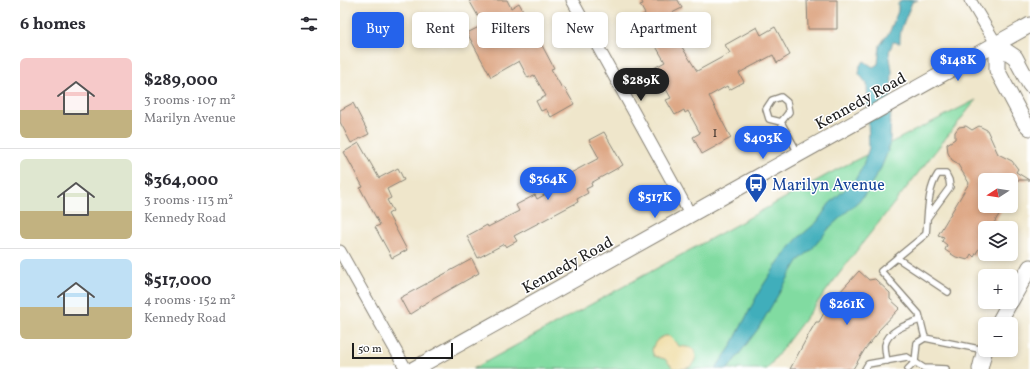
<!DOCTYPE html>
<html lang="en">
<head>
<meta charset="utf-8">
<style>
	:root { --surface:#fff; --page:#f2f2f3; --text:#2b2b33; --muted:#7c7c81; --line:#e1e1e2; --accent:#2563eb }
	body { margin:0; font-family:Vollkorn,serif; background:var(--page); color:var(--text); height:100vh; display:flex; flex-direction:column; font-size:15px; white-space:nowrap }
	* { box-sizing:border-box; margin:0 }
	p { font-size:13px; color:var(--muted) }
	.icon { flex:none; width:22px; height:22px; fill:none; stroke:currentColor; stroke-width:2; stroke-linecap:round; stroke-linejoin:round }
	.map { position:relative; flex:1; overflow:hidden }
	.side { display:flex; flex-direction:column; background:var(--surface); width:340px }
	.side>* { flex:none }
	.hud { position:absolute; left:12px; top:12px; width:380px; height:36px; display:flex; gap:8px }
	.needle { width:26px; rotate:258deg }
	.controls { position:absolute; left:638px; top:173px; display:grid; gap:8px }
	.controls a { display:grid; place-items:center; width:40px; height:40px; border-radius:6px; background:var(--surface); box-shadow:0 2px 6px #0003; font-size:20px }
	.scale { position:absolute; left:12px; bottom:10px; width:101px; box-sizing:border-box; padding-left:4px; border:2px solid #1c1c1c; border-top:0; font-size:11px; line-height:14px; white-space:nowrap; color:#1c1c1c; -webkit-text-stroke:3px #fff; paint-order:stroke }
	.price { position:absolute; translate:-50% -34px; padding:0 9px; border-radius:14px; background:var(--accent); color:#fff; font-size:13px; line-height:26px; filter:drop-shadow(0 1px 2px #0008) }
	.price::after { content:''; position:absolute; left:50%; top:24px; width:12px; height:9px; margin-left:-6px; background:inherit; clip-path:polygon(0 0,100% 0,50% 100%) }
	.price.active { background:#222; color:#fff }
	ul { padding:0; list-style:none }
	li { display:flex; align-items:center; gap:12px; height:100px; padding:0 20px }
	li+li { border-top:1px solid var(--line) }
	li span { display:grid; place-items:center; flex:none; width:112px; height:80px; border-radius:6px; color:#555 }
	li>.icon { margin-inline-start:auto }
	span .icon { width:48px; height:48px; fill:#fffc; stroke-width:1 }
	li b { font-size:17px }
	h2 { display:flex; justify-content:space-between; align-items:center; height:48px; padding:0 20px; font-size:17px }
	.chip { padding:0 14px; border-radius:6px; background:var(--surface); box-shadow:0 2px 6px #0003; font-size:14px; line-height:36px }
	.chip.active { background:var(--accent); color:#fff }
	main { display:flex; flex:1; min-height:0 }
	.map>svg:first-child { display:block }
	.green { fill:#81dba1; stroke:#4e7c5e }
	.sand { fill:#eeda9e; stroke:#857b5d }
	.water { fill:#3faebb; stroke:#2e656c }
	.building { fill:#dea886 }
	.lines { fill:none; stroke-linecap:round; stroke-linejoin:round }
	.lane-casing { stroke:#868174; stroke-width:8 }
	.street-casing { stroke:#868174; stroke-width:13 }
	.secondary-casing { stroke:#868174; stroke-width:17 }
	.lane { stroke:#fff; stroke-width:5.5 }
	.street { stroke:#fff; stroke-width:11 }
	.secondary { stroke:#fff; stroke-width:15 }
	.labels { text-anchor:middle; stroke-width:3; stroke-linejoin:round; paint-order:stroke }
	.number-label { font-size:14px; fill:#4c3f36 }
	.street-label { font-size:16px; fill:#1c1c1c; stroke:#fff }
	.transit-label { font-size:16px; fill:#164399; stroke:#fff; text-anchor:start }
</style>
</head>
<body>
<main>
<section class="side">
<h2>6 homes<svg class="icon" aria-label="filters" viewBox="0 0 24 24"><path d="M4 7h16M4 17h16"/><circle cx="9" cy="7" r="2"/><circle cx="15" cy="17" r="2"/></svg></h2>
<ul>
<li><span style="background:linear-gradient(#f6c9c9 65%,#c2b280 0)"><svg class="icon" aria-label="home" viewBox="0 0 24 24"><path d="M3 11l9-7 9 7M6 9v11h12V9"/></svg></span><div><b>$289,000</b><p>3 rooms · 107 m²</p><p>Marilyn Avenue</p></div></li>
<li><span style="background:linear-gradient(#dfe7d0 65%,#c2b280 0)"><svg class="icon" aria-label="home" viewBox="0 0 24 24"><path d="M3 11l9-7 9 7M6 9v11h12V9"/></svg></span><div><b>$364,000</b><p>3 rooms · 113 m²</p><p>Kennedy Road</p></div></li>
<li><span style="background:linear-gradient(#bfe0f5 60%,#c2b280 0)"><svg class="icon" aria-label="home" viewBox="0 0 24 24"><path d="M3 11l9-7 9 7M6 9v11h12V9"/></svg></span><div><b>$517,000</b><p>4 rooms · 152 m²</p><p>Kennedy Road</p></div></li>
</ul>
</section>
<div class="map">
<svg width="690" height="369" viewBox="0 0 690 369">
	<rect width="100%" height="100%" fill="#fff"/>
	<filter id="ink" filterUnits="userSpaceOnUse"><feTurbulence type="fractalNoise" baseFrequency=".025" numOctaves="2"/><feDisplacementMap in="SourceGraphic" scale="8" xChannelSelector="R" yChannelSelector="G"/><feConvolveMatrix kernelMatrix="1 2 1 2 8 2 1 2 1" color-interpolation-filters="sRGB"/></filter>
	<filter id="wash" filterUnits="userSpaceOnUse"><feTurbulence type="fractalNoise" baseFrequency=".012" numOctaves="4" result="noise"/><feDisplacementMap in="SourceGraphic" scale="16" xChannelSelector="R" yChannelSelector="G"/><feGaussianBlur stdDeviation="0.9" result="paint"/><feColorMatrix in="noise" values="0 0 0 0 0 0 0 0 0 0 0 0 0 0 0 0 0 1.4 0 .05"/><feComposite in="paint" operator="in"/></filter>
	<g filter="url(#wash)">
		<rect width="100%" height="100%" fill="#efe6cb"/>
		<path class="green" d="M636 100 521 245 427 369H133L496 170Z"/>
		<path class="sand" d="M325 336H329L339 346C347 348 354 345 356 356 353 369 346 369 334 369L325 359 314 356 312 351C313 343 318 338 325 336Z"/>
		<path class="water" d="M561 0H578L572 2C567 17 559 28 560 43L553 42 549 52 552 70 550 140 548 151 541 168 523 197 491 226 471 250 458 261 418 329 388 369H375L390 348 420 290 439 261 457 239 477 222 489 204 515 180 522 168 529 148 527 84 519 74 520 65 524 61 533 67 538 64 540 45 550 31 558 11V4Z"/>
		<g id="blocks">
			<g class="building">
				<path d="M129 0H167L171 8 179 3 186 16 166 26 178 47 197 36 214 68 211 69 222 88 224 87 234 104 211 117 206 109 201 111 196 101 206 96 194 75 188 78 179 61 151 77 127 33 143 25Z"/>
				<path d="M301 0H338L342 8 332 13 347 40 340 44 357 71 390 53 385 45 417 27 421 35 435 27 450 55 437 63 433 55 399 73 404 82 389 90 387 86 369 96 391 138 362 154 353 137 360 133 348 111 345 113 344 110 335 115 326 100 331 98 314 68 325 62 299 17 305 14 300 5 303 4Z"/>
				<path d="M467 0H497V29H468Z"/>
				<path d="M13 103 29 134 11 143 0 122V110Z"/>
				<path d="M626 126 632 130 639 126 647 130 658 154 672 161 678 169 676 172 689 180H645V206H664L651 228H645V238L634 257 631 254 628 260 616 257 605 250 607 245 602 241 604 237 598 235 629 183 617 163 612 160 608 153 607 144 615 139V132L619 127Z"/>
				<path d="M264 132 283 165 251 183 252 186 246 189 248 193 237 199 238 202 174 236 177 241 166 247 164 244 138 258 127 236 147 225 148 227 179 211 176 205 195 195 197 199 228 182 225 176 259 158 249 140Z"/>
				<path d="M19 143 39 178 58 168 64 180 47 189 51 198 47 200 53 211 48 214 67 250 52 258 35 227 40 225 20 188 23 187 4 152Z"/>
				<path d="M132 259 139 273 79 307V309L71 314 68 313 60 298Z"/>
				<path d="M519 271 529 280 535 279 550 293V299L560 308 538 331 539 332 525 349 513 369H450L470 332 476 322H479L489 304Z"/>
			</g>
		</g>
	</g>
	<g filter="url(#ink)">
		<use href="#blocks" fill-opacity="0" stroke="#868174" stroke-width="1"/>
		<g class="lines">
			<g class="lane-casing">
				<g id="lane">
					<path d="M441 122 429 119 426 109 432 100 441 97 447 102 449 112 441 122 458 153"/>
					<path d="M557 258 608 292"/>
					<path d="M585 338 579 314 541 271 586 234C588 215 587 190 598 174H606L609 180 610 187 588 217"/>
					<path d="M547 361C546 356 545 349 545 345 548 330 568 324 580 320"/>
					<path d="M525 369 528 364 567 357 584 368 606 369"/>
					<path d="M568 369 575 362 577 343 585 338 644 350"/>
				</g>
			</g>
			<g class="street-casing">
				<g id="street">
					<path d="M232 0 350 214"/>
					<path d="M630 0 657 45"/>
					<path d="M0 251 66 369"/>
				</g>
			</g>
			<g class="secondary-casing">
				<g id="secondary">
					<path d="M657 45V70L685 123 690 128"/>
					<path d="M657 45 675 57 690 85"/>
					<path d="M671 301 690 267"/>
					<path d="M658 324 670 302"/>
					<path d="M74 369 690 25"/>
					<path d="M640 369 645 349"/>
				</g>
			</g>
			<use href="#lane" class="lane"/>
			<use href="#street" class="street"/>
			<use href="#secondary" class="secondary"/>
		</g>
	</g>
	<defs>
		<g id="bus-pin" transform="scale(1.15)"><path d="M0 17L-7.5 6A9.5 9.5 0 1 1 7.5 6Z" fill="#1a4fb4" stroke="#fff"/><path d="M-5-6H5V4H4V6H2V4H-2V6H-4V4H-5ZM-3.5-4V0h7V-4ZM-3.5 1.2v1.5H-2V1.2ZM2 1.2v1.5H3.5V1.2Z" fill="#fff"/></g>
	</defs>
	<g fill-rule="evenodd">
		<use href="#bus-pin" x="416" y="184"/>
	</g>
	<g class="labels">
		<g class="number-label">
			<text x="375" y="137">1</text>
		</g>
		<g class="street-label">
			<text transform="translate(520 100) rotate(-29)" y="6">Kennedy Road</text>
			<text transform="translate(227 264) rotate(-29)" y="6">Kennedy Road</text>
		</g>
		<g class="transit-label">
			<text x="432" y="190">Marilyn Avenue</text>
		</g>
	</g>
</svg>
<div class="controls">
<a><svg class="needle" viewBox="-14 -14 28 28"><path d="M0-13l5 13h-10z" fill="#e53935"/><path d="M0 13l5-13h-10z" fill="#7c7c81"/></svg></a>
<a><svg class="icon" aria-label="layers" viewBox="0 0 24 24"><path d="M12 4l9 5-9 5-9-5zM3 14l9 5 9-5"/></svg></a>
<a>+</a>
<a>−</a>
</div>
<div class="scale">50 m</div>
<b class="price" style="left:618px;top:82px">$148K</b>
<b class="price active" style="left:301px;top:102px">$289K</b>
<b class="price" style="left:423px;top:160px">$403K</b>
<b class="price" style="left:208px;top:201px">$364K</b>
<b class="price" style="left:315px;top:219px">$517K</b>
<b class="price" style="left:507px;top:326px">$261K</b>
<div class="hud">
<a class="chip active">Buy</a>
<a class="chip">Rent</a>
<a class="chip">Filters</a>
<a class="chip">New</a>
<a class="chip">Apartment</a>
</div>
</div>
</main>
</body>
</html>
